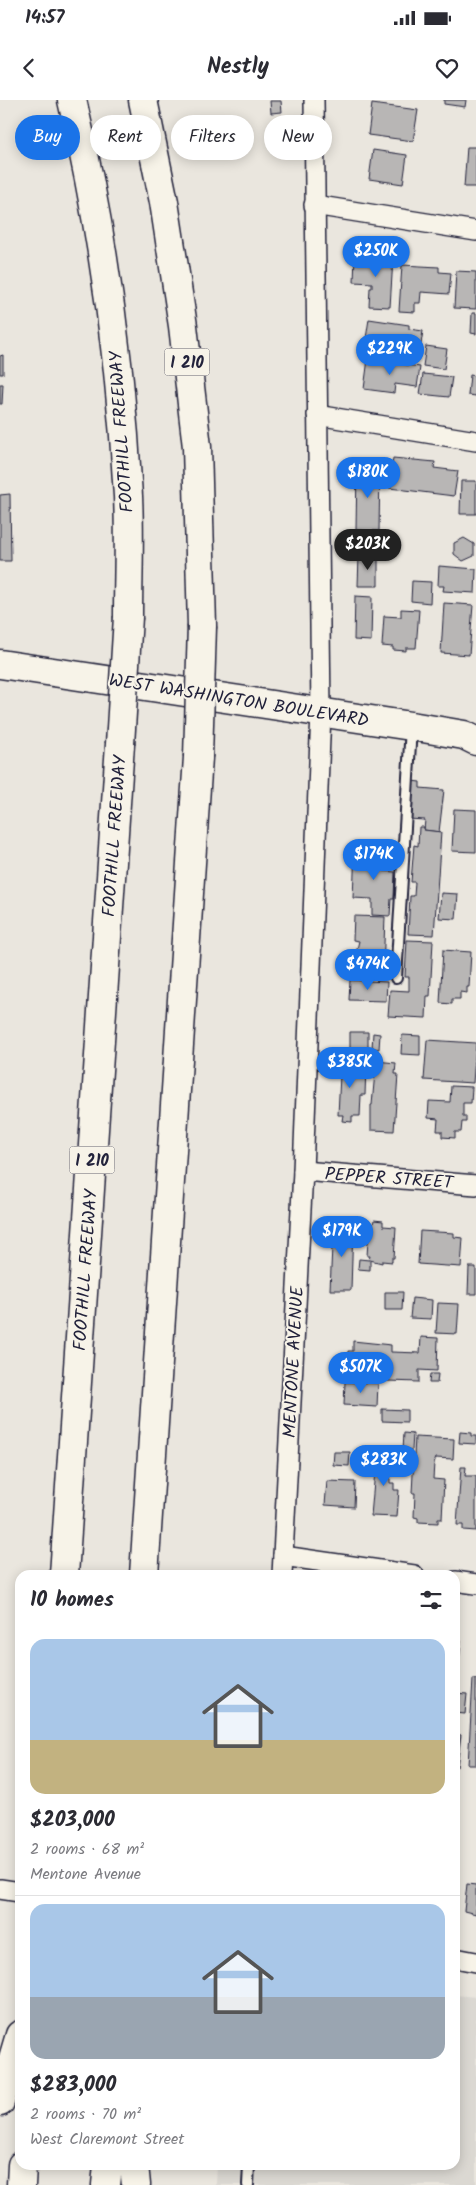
<!DOCTYPE html>
<html lang="en">
<head>
<meta charset="utf-8">
<style>
	:root { --surface:#fff; --page:#f2f2f3; --text:#2b2b33; --muted:#7c7c81; --line:#e1e1e2; --accent:#1a73e8 }
	body { margin:0; font-family:Kalam,sans-serif; background:var(--page); color:var(--text); height:100vh; display:flex; flex-direction:column; font-size:19px; white-space:nowrap }
	* { box-sizing:border-box; margin:0 }
	p { font-size:16px; color:var(--muted) }
	.icon { flex:none; width:28px; height:28px; fill:none; stroke:currentColor; stroke-width:2; stroke-linecap:round; stroke-linejoin:round }
	.map { position:relative; flex:1; overflow:hidden }
	.drawer { position:absolute; left:15px; top:1470px; width:445px; height:600px; display:flex; flex-direction:column; background:var(--surface); border-radius:15px; box-shadow:0 2px 12px #0003 }
	.drawer>* { flex:none }
	.guide { position:absolute; left:15px; top:15px; width:446px; height:45px; display:flex; gap:10px }
	.price { position:absolute; translate:-50% -42px; padding:0 11px; border-radius:18px; background:var(--accent); color:#fff; font-size:16px; line-height:32px; filter:drop-shadow(0 1px 2px #0008) }
	.price::after { content:''; position:absolute; left:50%; top:30px; width:15px; height:11px; margin-left:-8px; background:inherit; clip-path:polygon(0 0,100% 0,50% 100%) }
	.price.on { background:#222; color:#fff }
	ul { padding:0; list-style:none }
	li { display:grid; align-content:center; gap:10px; height:265px; padding:0 15px }
	li+li { border-top:1px solid var(--line) }
	li span { display:grid; place-items:center; height:155px; border-radius:15px; color:#555 }
	li>.icon { margin-inline-start:auto }
	span .icon { width:90px; height:90px; fill:#fffc; stroke-width:1 }
	li b { font-size:21px }
	h2 { display:flex; justify-content:space-between; align-items:center; height:60px; padding:0 15px; font-size:21px }
	.tag { padding:0 18px; border-radius:22px; background:var(--surface); box-shadow:0 2px 12px #0003; font-size:18px; line-height:45px }
	.tag.on { background:var(--accent); color:#fff }
	.status { display:flex; justify-content:space-between; align-items:center; height:35px; padding:0 25px; background:var(--surface); direction:ltr }
	.status svg { height:14px; fill:currentColor }
	header { display:flex; justify-content:space-between; align-items:center; height:65px; padding:0 15px; background:var(--surface); font-size:22px; font-weight:600 }
	.map>svg:first-child { display:block }
	.built { fill:#dbd8d2 }
	.building { fill:#b8b6b5; stroke:#22223b }
	.lines { fill:none; stroke-linecap:round; stroke-linejoin:round }
	.service-casing { stroke:#22223b; stroke-width:14 }
	.minor-casing { stroke:#22223b; stroke-width:22 }
	.secondary-casing { stroke:#22223b; stroke-width:31 }
	.motorway-casing { stroke:#22223b; stroke-width:31 }
	.service { stroke:#f7f3e8; stroke-width:10 }
	.minor { stroke:#f7f3e8; stroke-width:19 }
	.secondary { stroke:#f7f3e8; stroke-width:28 }
	.motorway { stroke:#f7f3e8; stroke-width:28 }
	.motorway-bridge-casing { stroke:#22223b; stroke-width:31; stroke-linecap:butt }
	.motorway-bridge { stroke:#f7f3e8; stroke-width:28 }
	.labels { text-anchor:middle; stroke-width:4; stroke-linejoin:round; paint-order:stroke }
	.shield { fill:#f7f3e8; stroke:#62616f; stroke-width:1 }
	.shield-label { font-size:16px; font-weight:bold; fill:#22223b }
	.street-label { font-size:18px; fill:#22223b; stroke:#f7f3e8 }
</style>
</head>
<body>
<div class="status"><b>14:57</b><svg viewBox="0 0 49 12"><path d="M0 12V9h3v3zM5 12V6h3v6zM10 12V3h3v9zM15 12V0h3v12zM26 1h20v11H26zM47 4h2v5h-2z"/></svg></div>
<header><svg class="icon" aria-label="back" viewBox="0 0 24 24"><path d="M15 5l-7 7 7 7"/></svg>Nestly<svg class="icon" aria-label="heart" viewBox="0 0 24 24"><path d="M12 20l-8-8c-3-5 5-10 8-4 3-6 11-1 8 4z"/></svg></header>
<div class="map">
<svg width="476" height="2085" viewBox="0 0 476 2085">
	<rect width="100%" height="100%" fill="#eae6de"/>
	<filter id="ink" filterUnits="userSpaceOnUse"><feTurbulence type="fractalNoise" baseFrequency=".02" numOctaves="2"/><feDisplacementMap in="SourceGraphic" scale="10" xChannelSelector="R" yChannelSelector="G"/><feConvolveMatrix kernelMatrix="1 2 1 2 8 2 1 2 1" color-interpolation-filters="sRGB"/></filter>
	<g filter="url(#ink)">
		<path class="built" d="M455 1895 476 1897V2085H216L217 2065H455Z"/>
		<g class="building">
			<path d="M444 0H466L465 7 444 4Z"/>
			<path d="M270 1H281L282 12 271 13Z"/>
			<path d="M372 4 418 10 413 41 368 35Z"/>
			<path d="M467 47H476V87H464Z"/>
			<path d="M373 50 407 55 403 84 369 79Z"/>
			<path d="M355 156 393 159 390 207 369 206 370 188H372V183L354 182Z"/>
			<path d="M402 165 439 167V172L451 173 449 194 421 192 420 203H415V212L399 211Z"/>
			<path d="M456 171 476 172V209L454 208Z"/>
			<path d="M472 213H476V234L471 233Z"/>
			<path d="M369 219 409 225V229L423 231 421 244 406 242 405 251 365 245Z"/>
			<path d="M426 246 447 249 444 269 423 266Z"/>
			<path d="M3 255V274H0V256Z"/>
			<path d="M368 259 420 267 417 287 395 284 394 293 364 289Z"/>
			<path d="M423 274 452 277 449 297 420 294Z"/>
			<path d="M470 275 476 276V296L468 295Z"/>
			<path d="M0 284H3L2 304H0Z"/>
			<path d="M393 358 435 362 434 368 458 371 454 396 389 388Z"/>
			<path d="M357 367 380 368 379 431 356 430Z"/>
			<path d="M461 381H476V414H460Z"/>
			<path d="M10 394 11 461H0V395Z"/>
			<path d="M464 438 474 444V456L463 461 454 454V443Z"/>
			<path d="M359 456 378 457V486H358Z"/>
			<path d="M439 466 476 469 475 493 443 491 444 486H438Z"/>
			<path d="M412 481 431 482 430 503 411 501Z"/>
			<path d="M355 496 372 497 371 541 354 540Z"/>
			<path d="M444 503 473 505 469 555 441 553Z"/>
			<path d="M401 509 419 510 416 548H406V551L393 550V547L382 546 384 516 401 517Z"/>
			<path d="M412 681 420 682V688L444 690 439 732 424 730 425 720 408 719Z"/>
			<path d="M454 709 476 710V752L452 751Z"/>
			<path d="M419 727H424V730L441 732 434 835 408 834 410 796H414L415 782H411L414 745 418 746Z"/>
			<path d="M355 749 385 750 384 771 395 772 394 799H391L390 816 372 815V799L353 798Z"/>
			<path d="M441 793 458 794 456 819 439 818Z"/>
			<path d="M354 816 385 817 383 871 358 870V853H356L359 841 353 840Z"/>
			<path d="M407 840 433 841 430 896H427L426 918 388 916 390 890 409 891V877H405Z"/>
			<path d="M443 850 471 852 469 887H467V893L460 892V899H452V904L440 903Z"/>
			<path d="M350 880 387 882 386 901 349 900Z"/>
			<path d="M350 932H368V950L350 949Z"/>
			<path d="M373 933 380 934 379 949 372 948Z"/>
			<path d="M402 935 420 936V955L401 954Z"/>
			<path d="M427 940 476 943 473 983 424 980Z"/>
			<path d="M338 956H346V975L347 966H366L365 995H361L360 1016H352V1022L342 1021 343 1015H338L340 975H337Z"/>
			<path d="M376 961 396 963 395 974H398L394 1031 371 1030V1005H372Z"/>
			<path d="M451 986 472 987 471 1003H463V1016H466V1022H462L461 1032H455V1038L442 1037V1031H437L438 1019 428 1018 429 1001 450 1002Z"/>
			<path d="M374 1120 383 1121V1126L396 1127 394 1158H392V1162L382 1161V1163L370 1160V1170L358 1169 359 1159 369 1160 370 1156H367L369 1125 373 1124Z"/>
			<path d="M333 1125 353 1126 351 1190H330Z"/>
			<path d="M420 1131 454 1133V1137L463 1138 461 1167 418 1164Z"/>
			<path d="M469 1167H476V1194H468Z"/>
			<path d="M385 1192H403L402 1210H385Z"/>
			<path d="M412 1198 432 1200 431 1219 410 1218Z"/>
			<path d="M438 1203 459 1204 457 1234 436 1233Z"/>
			<path d="M421 1237 438 1238 437 1271 419 1270V1282L388 1281 389 1276 382 1275V1280L364 1279 365 1274 351 1273V1264L347 1263 348 1251H353V1241L391 1245V1252L420 1253Z"/>
			<path d="M430 1274H438L437 1283H429Z"/>
			<path d="M345 1282 378 1283 377 1307 344 1305Z"/>
			<path d="M382 1309 407 1310V1322L382 1321Z"/>
			<path d="M460 1332 471 1333V1336H476V1344L459 1343Z"/>
			<path d="M404 1333 413 1334 412 1350H403Z"/>
			<path d="M415 1337 454 1339 453 1359 436 1358 434 1363 433 1379 444 1380 442 1419H438V1423L418 1422V1418L414 1417 415 1393H412Z"/>
			<path d="M334 1352H350L349 1366 333 1365Z"/>
			<path d="M369 1355 395 1357 394 1375H390V1383H394V1390H399L397 1417 371 1416 375 1371 368 1370Z"/>
			<path d="M461 1367H466L465 1376H476V1431L463 1430V1425H457Z"/>
			<path d="M327 1381 355 1382 354 1407 325 1405Z"/>
			<path d="M455 1540H461L458 1573 455 1572Z"/>
			<path d="M473 1579H476V1665H468Z"/>
			<path d="M455 1593 467 1594 465 1614 455 1613Z"/>
			<path d="M455 1634 461 1635 457 1667 455 1666Z"/>
			<path d="M467 1784 476 1785V1814L464 1811Z"/>
		</g>
		<g class="lines">
			<g class="service-casing">
				<g id="service">
					<path d="M396 878 411 627"/>
					<path d="M248 2085 249 2065"/>
				</g>
			</g>
			<g class="minor-casing">
				<g id="minor">
					<path d="M314 105 476 131"/>
					<path d="M317 315 476 341"/>
					<path d="M303 1071 476 1085"/>
					<path d="M283 1456 414 1475"/>
					<path d="M282 1475 303 1071 321 612 314 0"/>
					<path d="M455 1481 476 1484"/>
					<path d="M0 1789 20 1792"/>
					<path d="M455 1858 476 1862"/>
				</g>
			</g>
			<g class="secondary-casing">
				<path id="secondary" d="M0 564 411 626 464 635 476 641"/>
			</g>
			<g class="motorway-casing">
				<g id="motorway">
					<path d="M72 0C102 128 121 265 128 396 130 437 128 477 128 517"/>
					<path d="M143 0 164 102 183 226 197 347 202 526"/>
					<path d="M64 1475 120 644"/>
					<path d="M144 1475 198 657"/>
					<path d="M0 2002 20 1935"/>
					<path d="M134 2065 136 2085"/>
					<path d="M21 2085 22 2065"/>
					<path d="M106 2085 108 2065"/>
				</g>
			</g>
			<use href="#service" class="service"/>
			<use href="#minor" class="minor"/>
			<use href="#secondary" class="secondary"/>
			<use href="#motorway" class="motorway"/>
			<g class="motorway-bridge-casing">
				<g id="motorway-bridge">
					<path d="M120 644 128 517"/>
					<path d="M198 657 202 526"/>
				</g>
			</g>
			<use href="#motorway-bridge" class="motorway-bridge"/>
		</g>
	</g>
	<g class="labels">
		<g class="shield">
			<rect x="164.5" y="248.5" width="45" height="27" rx="4"/>
			<rect x="69.5" y="1046.5" width="45" height="27" rx="4"/>
		</g>
		<g class="shield-label">
			<text x="187" y="268">I 210</text>
			<text x="92" y="1066">I 210</text>
		</g>
		<g class="street-label">
			<text transform="translate(121 332) rotate(-94)" y="6">FOOTHILL FREEWAY</text>
			<text transform="translate(239 600) rotate(9)" y="6">WEST WASHINGTON BOULEVARD</text>
			<text transform="translate(114 736) rotate(-86)" y="6">FOOTHILL FREEWAY</text>
			<text transform="translate(389 1078) rotate(4)" y="6">PEPPER STREET</text>
			<text transform="translate(85 1170) rotate(-86)" y="6">FOOTHILL FREEWAY</text>
			<text transform="translate(293 1262) rotate(-87)" y="6">MENTONE AVENUE</text>
		</g>
	</g>
</svg>
<b class="price" style="left:376px;top:178px">$250K</b>
<b class="price" style="left:390px;top:276px">$229K</b>
<b class="price" style="left:368px;top:399px">$180K</b>
<b class="price on" style="left:368px;top:471px">$203K</b>
<b class="price" style="left:374px;top:781px">$174K</b>
<b class="price" style="left:368px;top:891px">$474K</b>
<b class="price" style="left:350px;top:989px">$385K</b>
<b class="price" style="left:342px;top:1158px">$179K</b>
<b class="price" style="left:361px;top:1294px">$507K</b>
<b class="price" style="left:384px;top:1387px">$283K</b>
<div class="guide">
<a class="tag on">Buy</a>
<a class="tag">Rent</a>
<a class="tag">Filters</a>
<a class="tag">New</a>
</div>
<section class="drawer">
<h2>10 homes<svg class="icon" aria-label="filters" viewBox="0 0 24 24"><path d="M4 7h16M4 17h16"/><circle cx="9" cy="7" r="2"/><circle cx="15" cy="17" r="2"/></svg></h2>
<ul>
<li><span style="background:linear-gradient(#a9c7e8 65%,#c2b280 0)"><svg class="icon" aria-label="home" viewBox="0 0 24 24"><path d="M3 11l9-7 9 7M6 9v11h12V9"/></svg></span><div><b>$203,000</b><p>2 rooms · 68 m²</p><p>Mentone Avenue</p></div></li>
<li><span style="background:linear-gradient(#a9c7e8 60%,#9aa5b1 0)"><svg class="icon" aria-label="home" viewBox="0 0 24 24"><path d="M3 11l9-7 9 7M6 9v11h12V9"/></svg></span><div><b>$283,000</b><p>2 rooms · 70 m²</p><p>West Claremont Street</p></div></li>
</ul>
</section>
</div>
</body>
</html>
